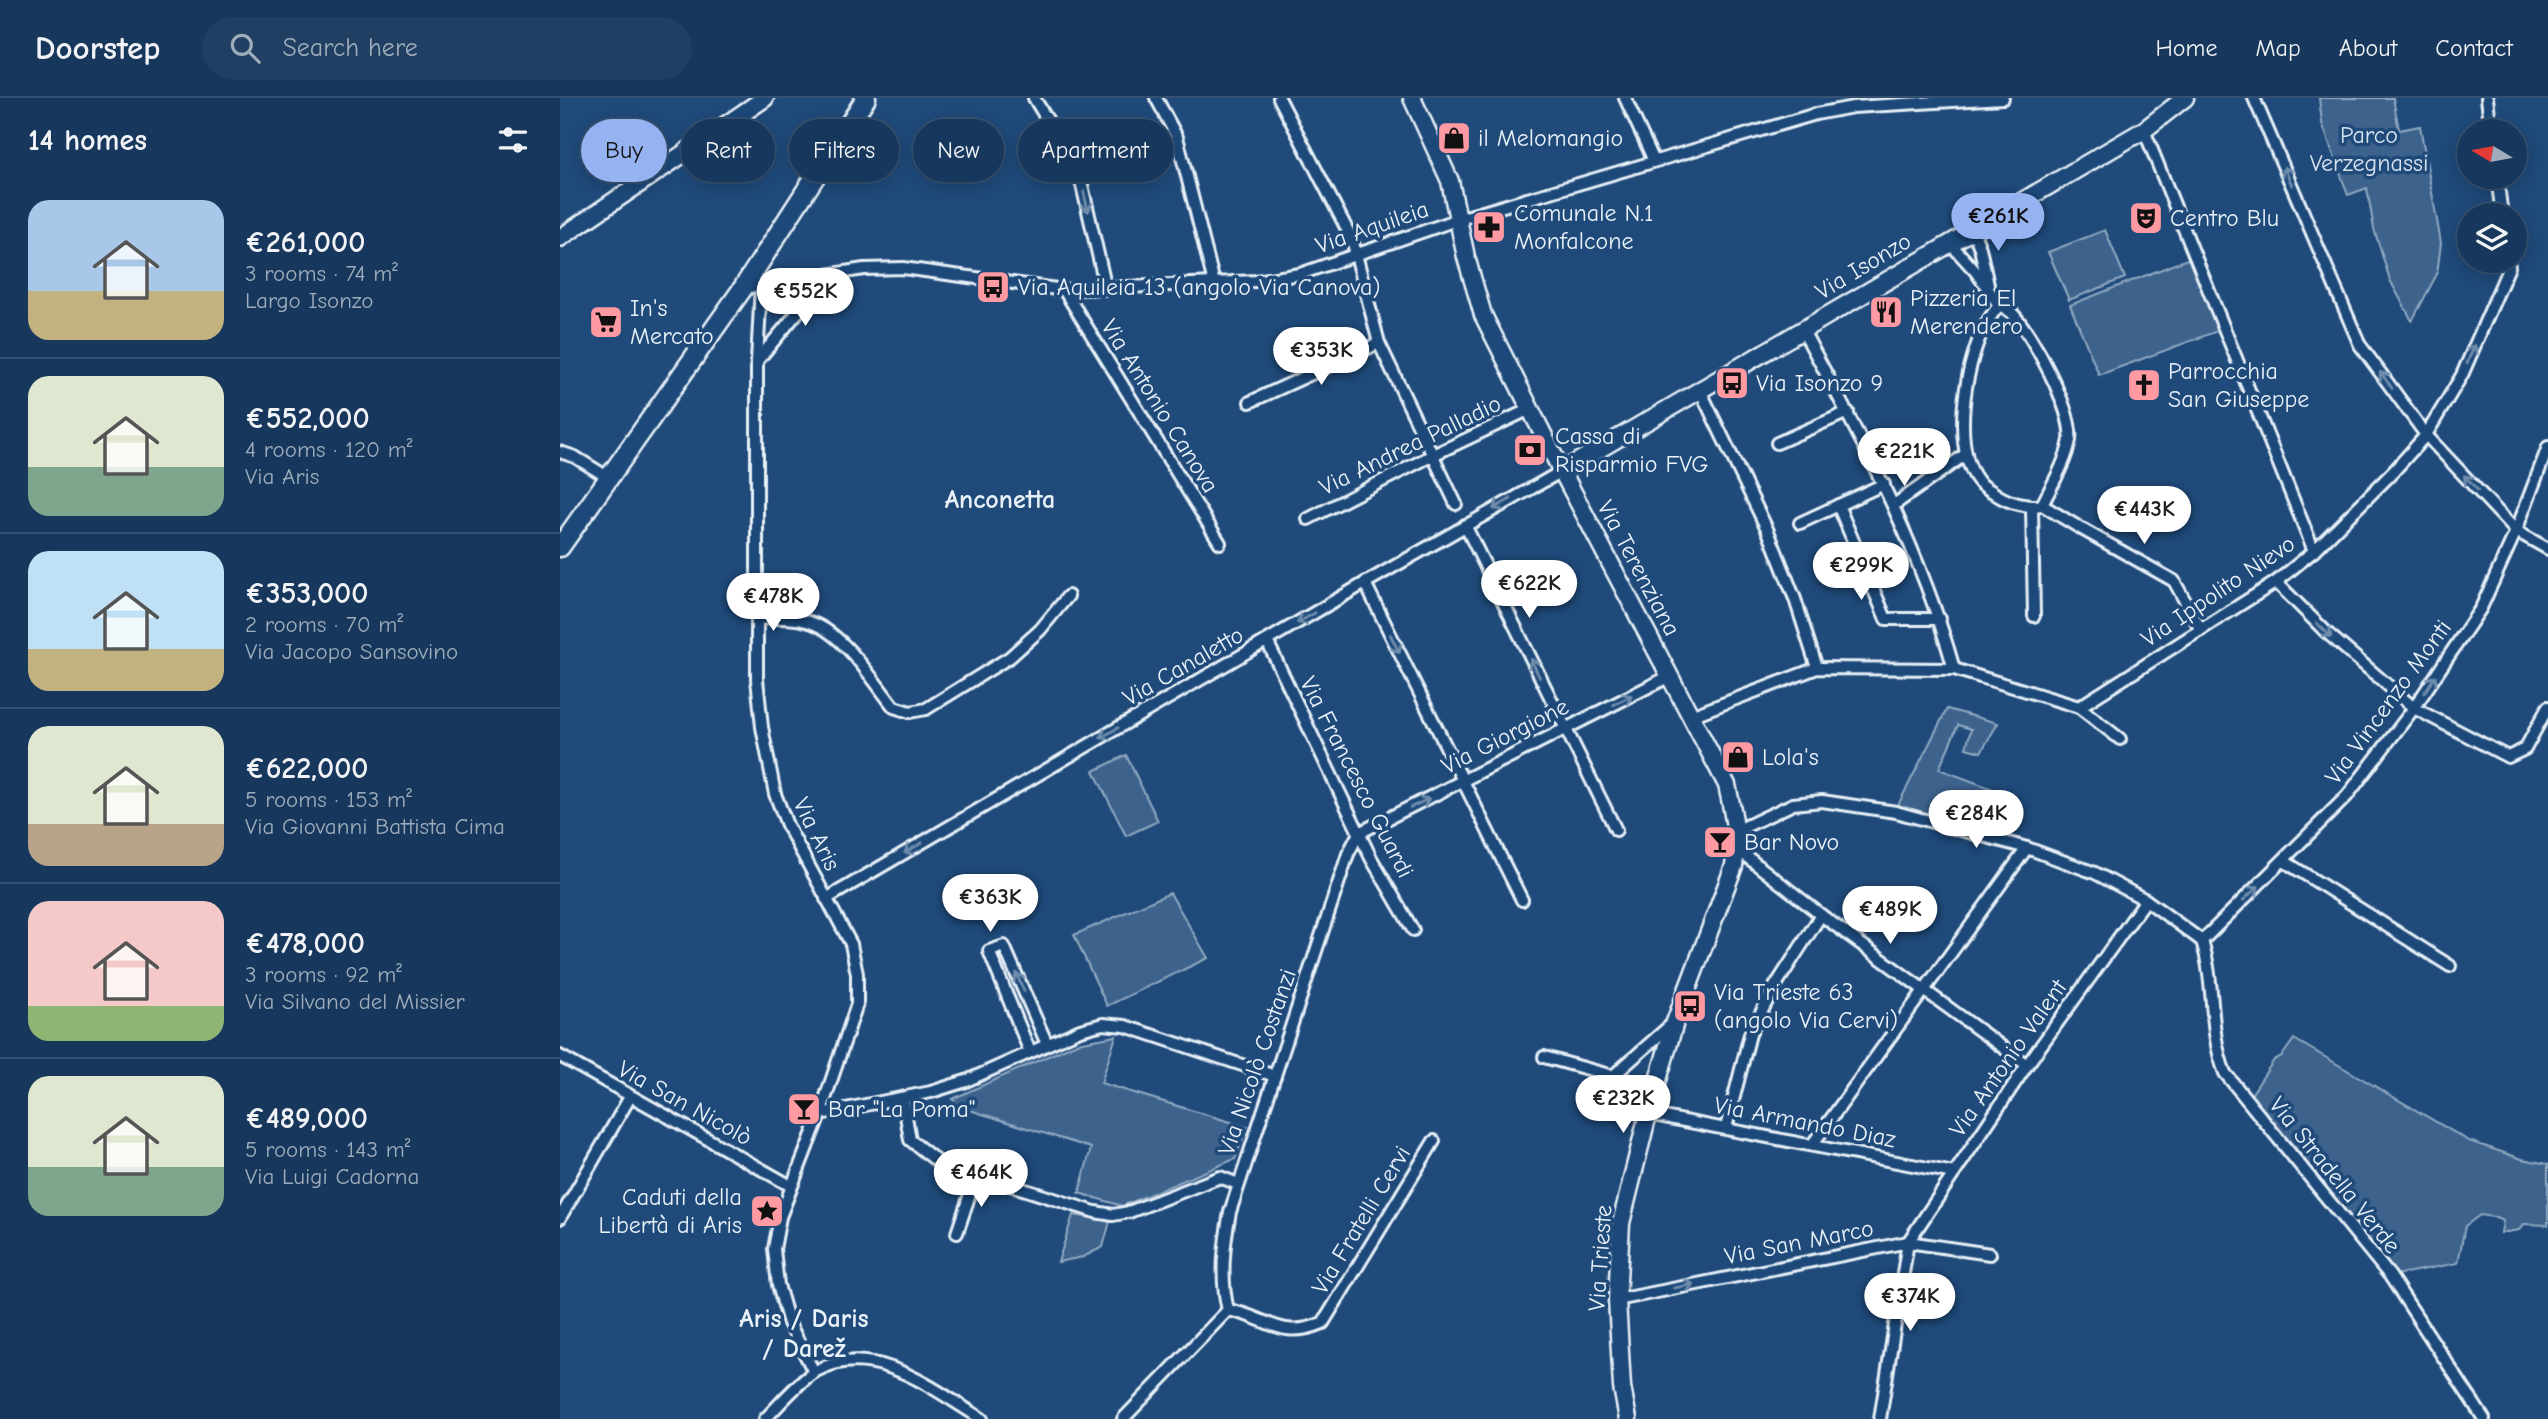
<!DOCTYPE html>
<html lang="en">
<head>
<meta charset="utf-8">
<style>
	:root { --surface:#17385c; --page:#203f62; --text:#f1f3f6; --muted:#9eacbb; --line:#365272; --accent:#95b2f1 }
	body { margin:0; font-family:"Comic Neue",sans-serif; background:var(--page); color:var(--text); height:100vh; display:flex; flex-direction:column; font-size:26px; white-space:nowrap }
	* { box-sizing:border-box; margin:0 }
	p { font-size:23px; color:var(--muted) }
	.icon { flex:none; width:38px; height:38px; fill:none; stroke:currentColor; stroke-width:2; stroke-linecap:round; stroke-linejoin:round }
	.map { position:relative; flex:1; overflow:hidden }
	.details { display:flex; flex-direction:column; background:var(--surface); width:560px }
	.details>* { flex:none }
	.banner { position:absolute; left:21px; top:21px; width:665px; height:63px; display:flex; gap:14px }
	.needle { width:46px; rotate:280deg }
	.buttons { position:absolute; left:1897px; top:21px; display:grid; gap:14px }
	.buttons a { display:grid; place-items:center; width:70px; height:70px; border-radius:50%; background:var(--surface); box-shadow:0 4px 18px #0003,0 0 0 2px var(--line); font-size:35px }
	.price { position:absolute; translate:-50% -60px; padding:0 16px; border-radius:24px; background:#fff; color:#222; font-size:23px; line-height:46px; filter:drop-shadow(0 2px 4px #0008) }
	.price::after { content:''; position:absolute; left:50%; top:42px; width:21px; height:16px; margin-left:-10px; background:inherit; clip-path:polygon(0 0,100% 0,50% 100%) }
	.price.selected { background:var(--accent); color:#111 }
	ul { padding:0; list-style:none }
	li { display:flex; align-items:center; gap:21px; height:175px; padding:0 28px }
	li+li { border-top:2px solid var(--line) }
	li span { display:grid; place-items:center; flex:none; width:196px; height:140px; border-radius:21px; color:#555 }
	li>.icon { margin-inline-start:auto }
	span .icon { width:84px; height:84px; fill:#fffc; stroke-width:1 }
	li b { font-size:30px }
	h2 { display:flex; justify-content:space-between; align-items:center; height:84px; padding:0 28px; font-size:30px }
	.tag { padding:0 24px; border-radius:32px; background:var(--surface); box-shadow:0 4px 18px #0003,0 0 0 2px var(--line); font-size:24px; line-height:63px }
	.tag.selected { background:var(--accent); color:#111 }
	header { display:flex; align-items:center; gap:42px; box-sizing:border-box; height:98px; padding:0 35px; background:var(--surface); border-bottom:2px solid var(--line) }
	header strong { font-size:33px }
	nav { display:flex; gap:38px; margin-inline-start:auto; font-size:24px }
	.search { width:490px; height:63px; background:var(--page); display:flex; align-items:center; gap:18px; box-sizing:border-box; padding:0 24px; border-radius:38px; color:var(--muted); font-size:26px }
	main { display:flex; flex:1; min-height:0 }
	.map>svg:first-child { display:block }
	.green { fill:#3c628c; stroke:#92aac2; stroke-width:2 }
	.lines { fill:none; stroke-linecap:round; stroke-linejoin:round }
	.street-casing { stroke:#e8f1f8; stroke-width:16 }
	.secondary-casing { stroke:#e8f1f8; stroke-width:21 }
	.primary-casing { stroke:#e8f1f8; stroke-width:23 }
	.street { stroke:#1f4a7a; stroke-width:10 }
	.secondary { stroke:#1f4a7a; stroke-width:16 }
	.primary { stroke:#1f4a7a; stroke-width:18 }
	.oneway { stroke:#6f8dac }
	.labels { text-anchor:middle; stroke-width:7; stroke-linejoin:round; paint-order:stroke }
	.park-label { font-size:24px; fill:#d7e3ed; stroke:#1f4a7a }
	.poi-label { font-size:24px; fill:#e8f1f8; stroke:#1f4a7a; text-anchor:start }
	.street-label { font-size:24px; fill:#e8f1f8; stroke:#1f4a7a }
	.neighbourhood-label { font-size:26px; font-weight:bold; fill:#e8f1f8; stroke:#1f4a7a }
</style>
</head>
<body>
<header>
<strong>Doorstep</strong>
<div class="search"><svg class="icon" aria-label="search" viewBox="0 0 24 24"><circle cx="10" cy="10" r="6"/><path d="M15 15l6 6"/></svg>Search here</div>
<nav><a>Home</a><a>Map</a><a>About</a><a>Contact</a></nav>
</header>
<main>
<section class="details">
<h2>14 homes<svg class="icon" aria-label="filters" viewBox="0 0 24 24"><path d="M4 7h16M4 17h16"/><circle cx="9" cy="7" r="2"/><circle cx="15" cy="17" r="2"/></svg></h2>
<ul>
<li><span style="background:linear-gradient(#a9c7e8 65%,#c2b280 0)"><svg class="icon" aria-label="home" viewBox="0 0 24 24"><path d="M3 11l9-7 9 7M6 9v11h12V9"/></svg></span><div><b>€261,000</b><p>3 rooms · 74 m²</p><p>Largo Isonzo</p></div></li>
<li><span style="background:linear-gradient(#dfe7d0 65%,#7fa58c 0)"><svg class="icon" aria-label="home" viewBox="0 0 24 24"><path d="M3 11l9-7 9 7M6 9v11h12V9"/></svg></span><div><b>€552,000</b><p>4 rooms · 120 m²</p><p>Via Aris</p></div></li>
<li><span style="background:linear-gradient(#bfe0f5 70%,#c2b280 0)"><svg class="icon" aria-label="home" viewBox="0 0 24 24"><path d="M3 11l9-7 9 7M6 9v11h12V9"/></svg></span><div><b>€353,000</b><p>2 rooms · 70 m²</p><p>Via Jacopo Sansovino</p></div></li>
<li><span style="background:linear-gradient(#dfe7d0 70%,#b9a48a 0)"><svg class="icon" aria-label="home" viewBox="0 0 24 24"><path d="M3 11l9-7 9 7M6 9v11h12V9"/></svg></span><div><b>€622,000</b><p>5 rooms · 153 m²</p><p>Via Giovanni Battista Cima</p></div></li>
<li><span style="background:linear-gradient(#f6c9c9 75%,#8fb573 0)"><svg class="icon" aria-label="home" viewBox="0 0 24 24"><path d="M3 11l9-7 9 7M6 9v11h12V9"/></svg></span><div><b>€478,000</b><p>3 rooms · 92 m²</p><p>Via Silvano del Missier</p></div></li>
<li><span style="background:linear-gradient(#dfe7d0 65%,#7fa58c 0)"><svg class="icon" aria-label="home" viewBox="0 0 24 24"><path d="M3 11l9-7 9 7M6 9v11h12V9"/></svg></span><div><b>€489,000</b><p>5 rooms · 143 m²</p><p>Via Luigi Cadorna</p></div></li>
</ul>
</section>
<div class="map">
<svg width="1988" height="1321" viewBox="0 0 1988 1321">
	<rect width="100%" height="100%" fill="#1f4a7a"/>
	<filter id="ink" filterUnits="userSpaceOnUse"><feTurbulence type="fractalNoise" baseFrequency=".0143" numOctaves="2"/><feDisplacementMap in="SourceGraphic" scale="14" xChannelSelector="R" yChannelSelector="G"/><feConvolveMatrix kernelMatrix="1 2 1 2 8 2 1 2 1" color-interpolation-filters="sRGB"/></filter>
	<g filter="url(#ink)">
		<g class="green">
			<path d="M1759 0H1833L1839 32 1860 28 1881 145 1877 176 1852 223 1830 182 1814 131 1807 90 1788 97 1762 25Z"/>
			<path d="M1545 132 1565 180 1509 202 1488 154Z"/>
			<path d="M1635 158 1663 231 1539 277 1510 207Z"/>
			<path d="M1387 611 1438 625 1421 654 1406 650 1411 631 1398 627 1379 671 1433 691 1419 716 1395 722 1337 709Z"/>
			<path d="M566 657 598 723 566 738 534 673Z"/>
			<path d="M610 795 648 860 547 908 514 837Z"/>
			<path d="M556 938 541 985 687 1029 675 1061 562 1108 519 1095 531 1050 400 1009 392 1001 517 945Z"/>
			<path d="M1734 941 1909 1043 1962 1061 1988 1066V1127L1964 1126 1959 1132 1941 1135 1943 1123 1933 1119 1920 1117 1905 1128 1898 1165 1830 1178 1687 1003 1714 962 1722 958Z"/>
			<path d="M513 1117 550 1123 543 1149 523 1159 498 1164Z"/>
		</g>
		<g class="lines">
			<g class="street-casing">
				<g id="street">
					<path d="M474 0 519 74 546 191"/>
					<path d="M596 0 617 39 654 185"/>
					<path d="M719 0 792 141 819 245 896 406"/>
					<path d="M1065 0 1094 63"/>
					<path d="M1694 0 1800 247 1866 337 1956 433 1988 451"/>
					<path d="M1927 0 1931 33"/>
					<path d="M1584 32 1754 453"/>
					<path d="M1937 79 1942 117"/>
					<path d="M1412 130 1420 150 1428 187"/>
					<path d="M1389 144 1416 174 1439 207"/>
					<path d="M201 188 197 263V581L202 629 215 696 227 727 291 846 297 876V906L260 1016 220 1119 214 1151 218 1187 229 1225 254 1274"/>
					<path d="M183 190 304 171 343 170 504 192 696 183 740 176 899 121 1256 16 1293 9 1443 0"/>
					<path d="M504 192 660 445"/>
					<path d="M1439 207C1443 209 1449 212 1452 215 1472 235 1514 314 1510 342 1506 364 1492 387 1482 407 1469 410 1449 405 1437 397 1432 393 1424 389 1419 384 1391 350 1405 271 1422 234 1426 224 1433 215 1439 207Z"/>
					<path d="M1242 231C1302 341 1360 450 1394 571"/>
					<path d="M197 263 268 178"/>
					<path d="M1140 292 1208 433 1235 501 1257 570"/>
					<path d="M690 304 819 245"/>
					<path d="M1217 345 1288 314"/>
					<path d="M0 354 15 359 49 380"/>
					<path d="M1278 407 1326 521H1380"/>
					<path d="M1334 407 1406 356"/>
					<path d="M1482 407 1520 430 1614 483 1641 532"/>
					<path d="M1472 409 1474 518"/>
					<path d="M748 421 873 357 970 311"/>
					<path d="M1240 425 1324 386"/>
					<path d="M905 427 1056 732"/>
					<path d="M1716 484 1766 534 1854 610 1948 659 1965 651 1988 609"/>
					<path d="M805 485 962 802"/>
					<path d="M197 521C213 520 230 519 246 523 281 531 312 581 334 609L350 614 366 611 450 559 480 532 508 498"/>
					<path d="M707 543 811 760 853 832"/>
					<path d="M1519 609 1716 484 1754 453 1833 374 1866 337 1902 277 1949 169 1948 163"/>
					<path d="M1131 618 1257 570 1394 571 1519 609 1560 641"/>
					<path d="M1176 733 1233 706 1262 703 1336 714 1467 750 1535 775 1586 802 1642 843"/>
					<path d="M1177 751 1261 817 1467 967"/>
					<path d="M1724 763 1890 868"/>
					<path d="M266 801 805 485 1002 373"/>
					<path d="M1642 843 1787 698 1854 610 1921 510 1956 433 1988 349"/>
					<path d="M1642 843C1656 888 1648 932 1665 975L1830 1178 1924 1321"/>
					<path d="M470 954 429 853 444 848 487 946"/>
					<path d="M0 958 231 1088"/>
					<path d="M984 959 1053 978 1113 925"/>
					<path d="M343 1000 350 1042 378 1064 535 1114 553 1117 569 1114 660 1079 678 1086"/>
					<path d="M260 1016 371 994 406 983 520 932 543 926 565 928 715 978"/>
					<path d="M1088 1016 1394 1075"/>
					<path d="M1166 1030 1190 936 1214 890 1261 817"/>
					<path d="M1252 1047 1467 750"/>
					<path d="M0 1120 70 999"/>
					<path d="M397 1135 416 1078"/>
					<path d="M1057 1202 1348 1144 1430 1156"/>
					<path d="M668 1212C660 1180 664 1146 670 1114L788 756 799 735 1110 578"/>
					<path d="M205 1321C219 1307 239 1283 256 1273 314 1242 374 1292 422 1321"/>
					<path d="M563 1321 668 1212C708 1219 720 1243 763 1225L874 1043"/>
					<path d="M1320 1321 1348 1144 1467 967 1586 802"/>
				</g>
			</g>
			<g class="secondary-casing">
				<g id="secondary">
					<path d="M852 0 890 83 906 159 923 217 995 360 1167 687C1173 715 1179 740 1174 768L1115 924 1088 1016 1061 1125 1057 1202 1062 1289 1068 1321"/>
					<path d="M0 140 205 0"/>
					<path d="M1002 373 1584 32 1625 0"/>
				</g>
			</g>
			<g class="primary-casing">
				<path id="primary" d="M0 449 183 190 306 0"/>
			</g>
			<use href="#street" class="street"/>
			<use href="#secondary" class="secondary"/>
			<use href="#primary" class="primary"/>
		</g>
		<defs><path id="oneway-shaft" d="M-6 0H5M1.5-3L5.5 0L1.5 3" fill="none" stroke-width="1.6" stroke-linecap="round" stroke-linejoin="round" transform="scale(1.75)"/></defs>
		<g class="oneway">
			<use href="#oneway-shaft" transform="translate(1728 78) rotate(-113)"/>
			<use href="#oneway-shaft" transform="translate(526 104) rotate(77)"/>
			<use href="#oneway-shaft" transform="translate(1911 256) rotate(-67)"/>
			<use href="#oneway-shaft" transform="translate(1826 282) rotate(-126)"/>
			<use href="#oneway-shaft" transform="translate(1911 385) rotate(-133)"/>
			<use href="#oneway-shaft" transform="translate(942 406) rotate(150)"/>
			<use href="#oneway-shaft" transform="translate(746 520) rotate(150)"/>
			<use href="#oneway-shaft" transform="translate(1764 532) rotate(44)"/>
			<use href="#oneway-shaft" transform="translate(835 546) rotate(64)"/>
			<use href="#oneway-shaft" transform="translate(975 570) rotate(-116)"/>
			<use href="#oneway-shaft" transform="translate(1870 586) rotate(-56)"/>
			<use href="#oneway-shaft" transform="translate(1063 602) rotate(-27)"/>
			<use href="#oneway-shaft" transform="translate(549 635) rotate(150)"/>
			<use href="#oneway-shaft" transform="translate(860 705) rotate(-26)"/>
			<use href="#oneway-shaft" transform="translate(353 750) rotate(150)"/>
			<use href="#oneway-shaft" transform="translate(1691 795) rotate(-44)"/>
			<use href="#oneway-shaft" transform="translate(460 884) rotate(-114)"/>
			<use href="#oneway-shaft" transform="translate(1124 1188) rotate(-11)"/>
		</g>
	</g>
	<defs>
		<g id="shop-square" transform="scale(1.75)"><rect x="-9" y="-9" width="18" height="18" rx="4" fill="#ff9aa2" stroke="#1f4a7a"/><path d="M-5-2.5h2.3a2.7 3.5 0 0 1 5.4 0H5L5.5 6h-11ZM-1.5-2.5h3a1.5 2.3 0 0 0-3 0Z" fill="#111"/></g>
		<g id="theatre-square" transform="scale(1.75)"><rect x="-9" y="-9" width="18" height="18" rx="4" fill="#ff9aa2" stroke="#1f4a7a"/><path d="M-5-5.5Q0-4 5-5.5V0Q5 5 0 6Q-5 5-5 0ZM-3.3-2.5H-1v1.5H-3.3ZM1-2.5H3.3v1.5H1ZM-2.8 1Q0 5.5 2.8 1Z" fill="#111"/></g>
		<g id="pharmacy-square" transform="scale(1.75)"><rect x="-9" y="-9" width="18" height="18" rx="4" fill="#ff9aa2" stroke="#1f4a7a"/><path d="M-2-6h4v4h4v4h-4v4h-4v-4h-4v-4h4Z" fill="#111"/></g>
		<g id="bus-square" transform="scale(1.75)"><rect x="-9" y="-9" width="18" height="18" rx="4" fill="#ff9aa2" stroke="#1f4a7a"/><path d="M-5-6H5V4H4V6H2V4H-2V6H-4V4H-5ZM-3.5-4V0h7V-4ZM-3.5 1.2v1.5H-2V1.2ZM2 1.2v1.5H3.5V1.2Z" fill="#111"/></g>
		<g id="restaurant-square" transform="scale(1.75)"><rect x="-9" y="-9" width="18" height="18" rx="4" fill="#ff9aa2" stroke="#1f4a7a"/><path d="M-5-6h1v4h1v-4h1v4h1v-4h1v5L-1.5 .5V6h-2V.5L-5-1ZM5-6V6H3V1.5H1.5Q1.5-4 5-6Z" fill="#111"/></g>
		<g id="supermarket-square" transform="scale(1.75)"><rect x="-9" y="-9" width="18" height="18" rx="4" fill="#ff9aa2" stroke="#1f4a7a"/><path d="M-6-5.5h2.5l.6 2H6L4.5 2H-2.5L-4.4-4H-6ZM-1.5 3.2a1.3 1.3 0 1 0 .1 0ZM3 3.2a1.3 1.3 0 1 0 .1 0Z" fill="#111"/></g>
		<g id="church-square" transform="scale(1.75)"><rect x="-9" y="-9" width="18" height="18" rx="4" fill="#ff9aa2" stroke="#1f4a7a"/><path d="M-1.2-6h2.4v3.5h3.3v2.4h-3.3V6h-2.4V-.1h-3.3v-2.4h3.3Z" fill="#111"/></g>
		<g id="bank-square" transform="scale(1.75)"><rect x="-9" y="-9" width="18" height="18" rx="4" fill="#ff9aa2" stroke="#1f4a7a"/><path d="M-6-4H6V4H-6ZM0-2.3a2.3 2.3 0 1 0 0 4.6a2.3 2.3 0 1 0 0-4.6Z" fill="#111"/></g>
		<g id="bar-square" transform="scale(1.75)"><rect x="-9" y="-9" width="18" height="18" rx="4" fill="#ff9aa2" stroke="#1f4a7a"/><path d="M-6-5H6L.8 .8V4.5H3.5V6h-7V4.5H-.8V.8Z" fill="#111"/></g>
		<g id="sight-square" transform="scale(1.75)"><rect x="-9" y="-9" width="18" height="18" rx="4" fill="#ff9aa2" stroke="#1f4a7a"/><path d="M0-6L1.8-2.2L6-1.7L2.9 1.2L3.7 5.4L0 3.3L-3.7 5.4L-2.9 1.2L-6-1.7L-1.8-2.2Z" fill="#111"/></g>
	</defs>
	<g fill-rule="evenodd">
		<use href="#shop-square" x="894" y="40"/>
		<use href="#theatre-square" x="1586" y="120"/>
		<use href="#pharmacy-square" x="929" y="129"/>
		<use href="#bus-square" x="433" y="189"/>
		<use href="#restaurant-square" x="1326" y="214"/>
		<use href="#supermarket-square" x="46" y="224"/>
		<use href="#bus-square" x="1172" y="285"/>
		<use href="#church-square" x="1584" y="287"/>
		<use href="#bank-square" x="970" y="352"/>
		<use href="#shop-square" x="1178" y="659"/>
		<use href="#bar-square" x="1160" y="744"/>
		<use href="#bus-square" x="1130" y="908"/>
		<use href="#bar-square" x="244" y="1011"/>
		<use href="#sight-square" x="207" y="1113"/>
	</g>
	<g class="labels">
		<g class="park-label">
			<text x="1809" y="45">Parco<tspan x="1809" dy="28">Verzegnassi</tspan></text>
		</g>
		<g class="poi-label">
			<text x="918" y="48">il Melomangio</text>
			<text x="954" y="123">Comunale N.1<tspan x="954" dy="28">Monfalcone</tspan></text>
			<text x="1610" y="128">Centro Blu</text>
			<text x="458" y="197">Via Aquileia 13 (angolo Via Canova)</text>
			<text x="1350" y="208">Pizzeria El<tspan x="1350" dy="28">Merendero</tspan></text>
			<text x="70" y="218">In's<tspan x="70" dy="28">Mercato</tspan></text>
			<text x="1608" y="281">Parrocchia<tspan x="1608" dy="28">San Giuseppe</tspan></text>
			<text x="1196" y="293">Via Isonzo 9</text>
			<text x="995" y="346">Cassa di<tspan x="995" dy="28">Risparmio FVG</tspan></text>
			<text x="1202" y="667">Lola's</text>
			<text x="1184" y="752">Bar Novo</text>
			<text x="1154" y="902">Via Trieste 63<tspan x="1154" dy="28">(angolo Via Cervi)</tspan></text>
			<text x="268" y="1019">Bar "La Poma"</text>
			<text x="182" y="1107" text-anchor="end">Caduti della<tspan x="182" dy="28">Libertà di Aris</tspan></text>
		</g>
		<g class="street-label">
			<text transform="translate(812 129) rotate(-19)" y="8">Via Aquileia</text>
			<text transform="translate(1303 168) rotate(-31)" y="8">Via Isonzo</text>
			<text transform="translate(600 308) rotate(58)" y="8">Via Antonio Canova</text>
			<text transform="translate(850 347) rotate(-26)" y="8">Via Andrea Palladio</text>
			<text transform="translate(1079 470) rotate(62)" y="8">Via Terenziana</text>
			<text transform="translate(1658 493) rotate(-34)" y="8">Via Ippolito Nievo</text>
			<text transform="translate(623 568) rotate(-30)" y="8">Via Canaletto</text>
			<text transform="translate(1828 604) rotate(-54)" y="8">Via Vincenzo Monti</text>
			<text transform="translate(945 638) rotate(-27)" y="8">Via Giorgione</text>
			<text transform="translate(797 679) rotate(63)" y="8">Via Francesco Guardi</text>
			<text transform="translate(257 736) rotate(64)" y="8">Via Aris</text>
			<text transform="translate(1448 960) rotate(-55)" y="8">Via Antonio Valent</text>
			<text transform="translate(697 964) rotate(-71)" y="8">Via Nicolò Costanzi</text>
			<text transform="translate(125 1005) rotate(29)" y="8">Via San Nicolò</text>
			<text transform="translate(1245 1024) rotate(11)" y="8">Via Armando Diaz</text>
			<text transform="translate(1775 1077) rotate(51)" y="8">Via Stradella Verde</text>
			<text transform="translate(801 1122) rotate(-59)" y="8">Via Fratelli Cervi</text>
			<text transform="translate(1239 1144) rotate(-11)" y="8">Via San Marco</text>
			<text transform="translate(1040 1160) rotate(-86)" y="8">Via Trieste</text>
		</g>
		<g class="neighbourhood-label">
			<text x="440" y="410">Anconetta</text>
			<text x="244" y="1229">Aris / Daris<tspan x="244" dy="30">/ Darež</tspan></text>
		</g>
	</g>
</svg>
<div class="buttons">
<a><svg class="needle" viewBox="-14 -14 28 28"><path d="M0-13l5 13h-10z" fill="#e53935"/><path d="M0 13l5-13h-10z" fill="#9eacbb"/></svg></a>
<a><svg class="icon" aria-label="layers" viewBox="0 0 24 24"><path d="M12 4l9 5-9 5-9-5zM3 14l9 5 9-5"/></svg></a>
</div>
<b class="price selected" style="left:1438px;top:155px">€261K</b>
<b class="price" style="left:245px;top:230px">€552K</b>
<b class="price" style="left:761px;top:289px">€353K</b>
<b class="price" style="left:1344px;top:390px">€221K</b>
<b class="price" style="left:1584px;top:448px">€443K</b>
<b class="price" style="left:1301px;top:504px">€299K</b>
<b class="price" style="left:969px;top:522px">€622K</b>
<b class="price" style="left:213px;top:535px">€478K</b>
<b class="price" style="left:1416px;top:752px">€284K</b>
<b class="price" style="left:430px;top:836px">€363K</b>
<b class="price" style="left:1330px;top:848px">€489K</b>
<b class="price" style="left:1063px;top:1037px">€232K</b>
<b class="price" style="left:421px;top:1111px">€464K</b>
<b class="price" style="left:1350px;top:1235px">€374K</b>
<div class="banner">
<a class="tag selected">Buy</a>
<a class="tag">Rent</a>
<a class="tag">Filters</a>
<a class="tag">New</a>
<a class="tag">Apartment</a>
</div>
</div>
</main>
</body>
</html>
